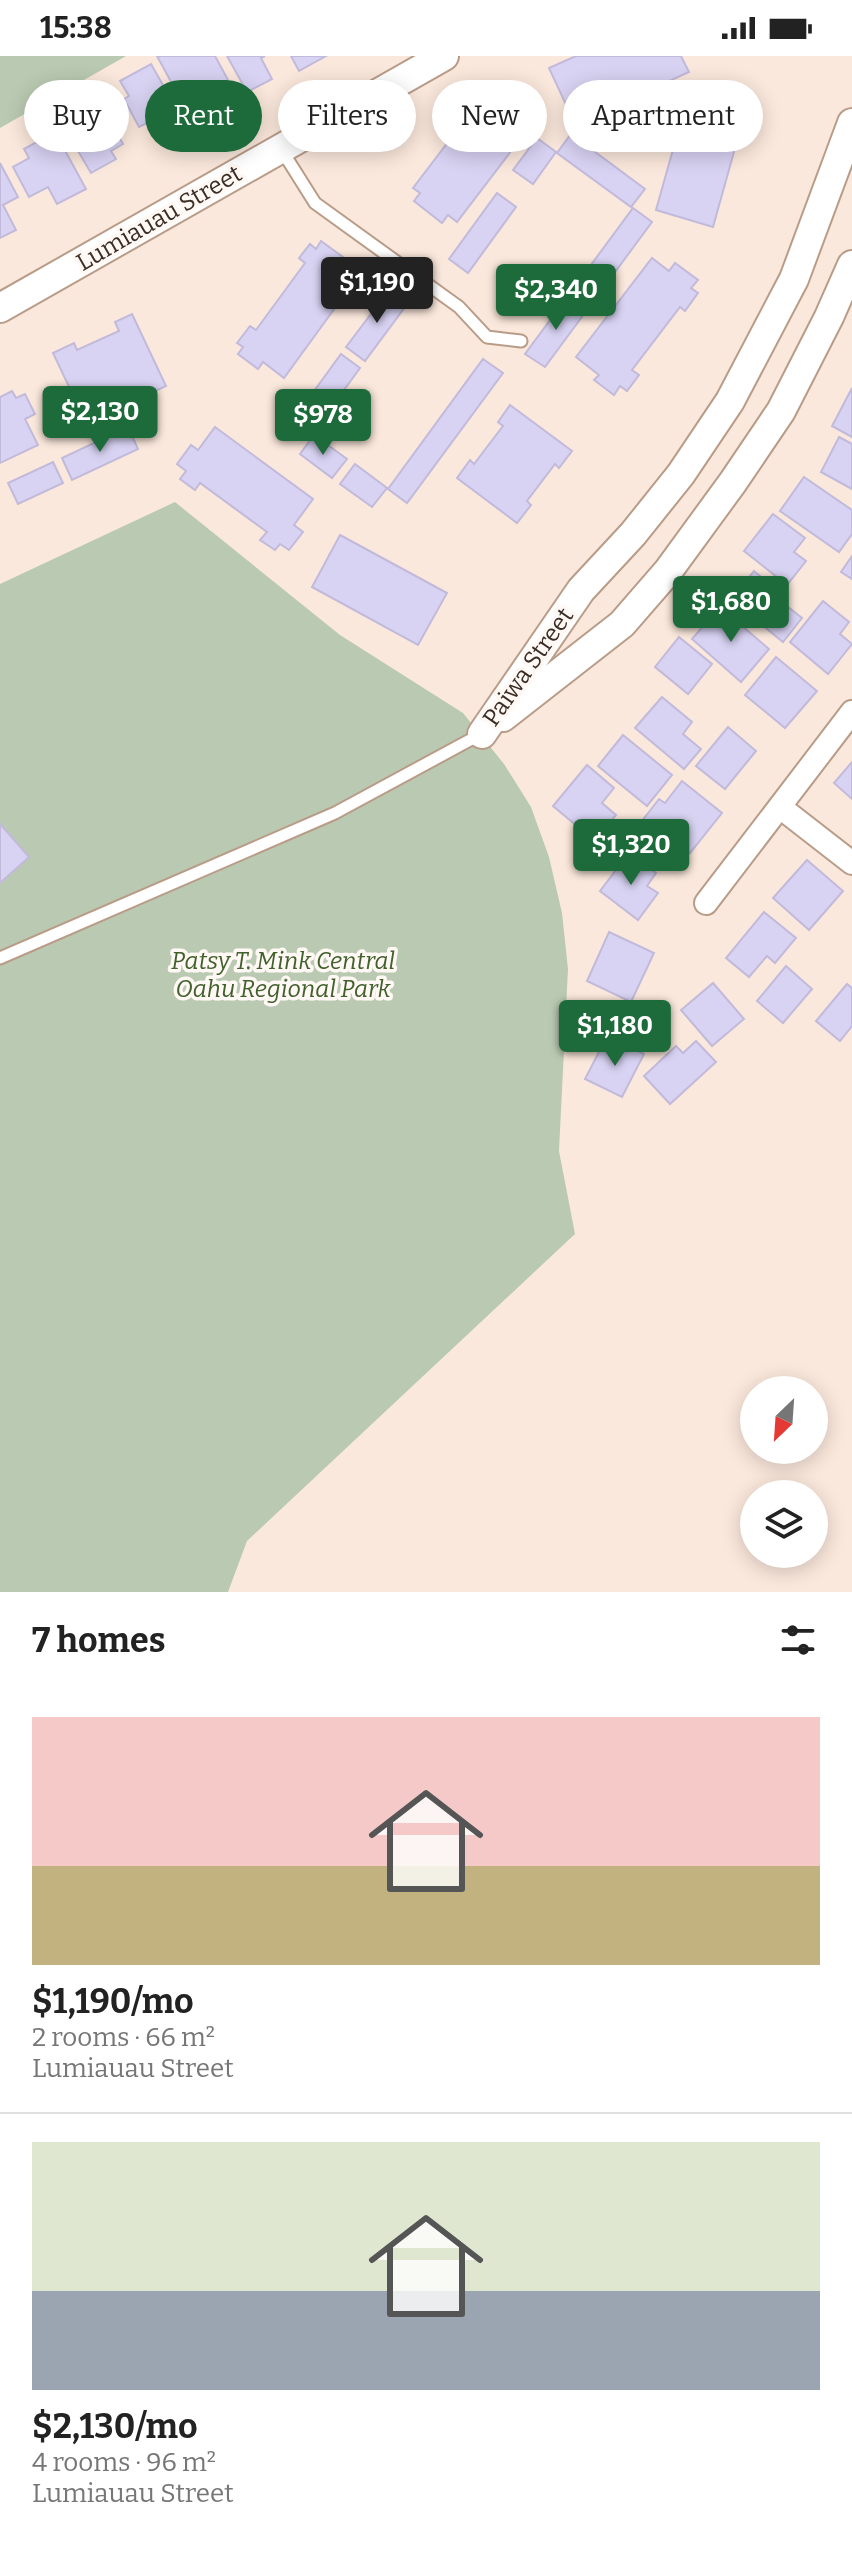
<!DOCTYPE html>
<html lang="en">
<head>
<meta charset="utf-8">
<style>
	:root { --surface:#fff; --page:#f6f6f6; --text:#222; --muted:#767676; --line:#e0e0e0; --accent:#1d6b3a }
	body { margin:0; font-family:Bitter,serif; background:var(--page); color:var(--text); height:100vh; display:flex; flex-direction:column; font-size:30px; white-space:nowrap }
	* { box-sizing:border-box; margin:0 }
	p { font-size:26px; color:var(--muted) }
	.icon { flex:none; width:44px; height:44px; fill:none; stroke:currentColor; stroke-width:2; stroke-linecap:round; stroke-linejoin:round }
	.map { position:relative; height:1536px; overflow:hidden }
	.drawer { display:flex; flex-direction:column; background:var(--surface); flex:1 }
	.drawer>* { flex:none }
	.guide { position:absolute; left:24px; top:24px; width:804px; height:72px; display:flex; gap:16px }
	.needle { width:52px; rotate:205deg }
	.buttons { position:absolute; left:740px; top:1320px; display:grid; gap:16px }
	.buttons a { display:grid; place-items:center; width:88px; height:88px; border-radius:50%; background:var(--surface); box-shadow:0 4px 20px #0003; font-size:40px }
	.price { position:absolute; translate:-50% -68px; padding:0 18px; border-radius:8px; background:var(--accent); color:#fff; font-size:26px; line-height:52px; filter:drop-shadow(0 2px 4px #0008) }
	.price::after { content:''; position:absolute; left:50%; top:48px; width:24px; height:18px; margin-left:-12px; background:inherit; clip-path:polygon(0 0,100% 0,50% 100%) }
	.price.current { background:#222; color:#fff }
	ul { padding:0; list-style:none }
	li { display:grid; align-content:center; gap:16px; height:424px; padding:0 32px }
	li+li { border-top:2px solid var(--line) }
	li span { display:grid; place-items:center; height:248px; border-radius:0px; color:#555 }
	li>.icon { margin-inline-start:auto }
	span .icon { width:144px; height:144px; fill:#fffc; stroke-width:1 }
	li b { font-size:34px }
	h2 { display:flex; justify-content:space-between; align-items:center; height:96px; padding:0 32px; font-size:34px }
	.chip { padding:0 28px; border-radius:36px; background:var(--surface); box-shadow:0 4px 20px #0003; font-size:28px; line-height:72px }
	.chip.current { background:var(--accent); color:#fff }
	.status { display:flex; justify-content:space-between; align-items:center; height:56px; padding:0 40px; background:var(--surface); direction:ltr }
	.status svg { height:22px; fill:currentColor }
	.map>svg:first-child { display:block }
	.green { fill:#bacab2 }
	.building { fill:#d9d3f3; stroke:#c1bada; stroke-width:2 }
	.lines { fill:none; stroke-linecap:round; stroke-linejoin:round }
	.service-casing { stroke:#b99c88; stroke-width:15 }
	.minor-casing { stroke:#b99c88; stroke-width:26 }
	.tertiary-casing { stroke:#b99c88; stroke-width:32 }
	.service { stroke:#fff; stroke-width:11 }
	.minor { stroke:#fff; stroke-width:22 }
	.tertiary { stroke:#fff; stroke-width:28 }
	.labels { text-anchor:middle; stroke-width:7; stroke-linejoin:round; paint-order:stroke }
	.street-label { font-size:24px; fill:#392d25; stroke:#fff8f4 }
	.park-label { font-size:24px; font-style:italic; fill:#40602c; stroke:#fff8f4 }
</style>
</head>
<body>
<div class="status"><b>15:38</b><svg viewBox="0 0 49 12"><path d="M0 12V9h3v3zM5 12V6h3v6zM10 12V3h3v9zM15 12V0h3v12zM26 1h20v11H26zM47 4h2v5h-2z"/></svg></div>
<div class="map">
<svg width="852" height="1536" viewBox="0 0 852 1536">
	<rect width="100%" height="100%" fill="#fbe8dc"/>
	<g class="green">
		<path d="M0 0H126L0 72Z"/>
		<path d="M175 446 340 579 463 657 504 708 531 751 549 801 562 857 568 913 559 1095 575 1178 247 1485 228 1536H0V528Z"/>
	</g>
	<g class="building">
		<path d="M157 0H215L240 46 211 61 205 48 188 57Z"/>
		<path d="M227 0H265L261 2 272 23 247 36Z"/>
		<path d="M291 0H326L299 15Z"/>
		<path d="M576 0H681L689 16 575 68 549 12Z"/>
		<path d="M151 8 188 73 163 87 151 65 139 71 124 43 129 40 120 25Z"/>
		<path d="M692 26 749 42 713 171 656 154Z"/>
		<path d="M490 31 534 65 457 166 448 159 442 167 414 145 420 137 413 132Z"/>
		<path d="M98 45 123 88 111 95 116 103 91 117 61 66Z"/>
		<path d="M55 76 86 133 57 148 48 131 29 141 13 111 29 102 24 93Z"/>
		<path d="M571 78 645 133 631 151 557 97Z"/>
		<path d="M537 82 556 96 533 128 513 114Z"/>
		<path d="M0 107 18 141 3 149 16 174 0 182Z"/>
		<path d="M497 137 516 151 468 217 449 203Z"/>
		<path d="M633 152 652 166 604 231 585 217Z"/>
		<path d="M321 185 343 201 337 209 356 223 284 322 263 306 258 313 238 298 243 291 237 287 250 270 256 274 305 207 299 202 310 188 316 193Z"/>
		<path d="M652 202 669 215 675 207 698 224 691 232 698 237 685 255 680 251 632 314 639 319 627 335 620 330 614 339 594 324 599 319 576 301Z"/>
		<path d="M389 234 408 247 365 305 346 291Z"/>
		<path d="M568 240 587 254 545 311 525 298Z"/>
		<path d="M132 258 166 330 147 339 144 333 102 353 106 362 88 371 53 297 74 287 77 294 119 275 115 266Z"/>
		<path d="M341 298 360 312 312 378 293 364Z"/>
		<path d="M483 303 503 317 407 447 388 433Z"/>
		<path d="M852 332V381L832 370Z"/>
		<path d="M12 335 16 342 25 338 35 358 25 363 38 389 0 407V341Z"/>
		<path d="M510 349 572 395 559 412 555 408 527 445 531 449 517 467 457 422 470 404 474 408 503 370 498 366Z"/>
		<path d="M128 371 138 393 72 424 62 402Z"/>
		<path d="M215 371 313 443 294 469 303 476 289 494 280 488 275 494 260 484 267 476 200 427 195 434 180 423 186 415 177 408 191 389 198 394Z"/>
		<path d="M314 379 347 403 332 422 300 398Z"/>
		<path d="M839 381 852 388V433L821 416Z"/>
		<path d="M53 406 63 427 18 448 8 427Z"/>
		<path d="M355 408 387 432 372 451 340 428Z"/>
		<path d="M804 421 852 454V478L839 496 780 455Z"/>
		<path d="M773 458 805 482 794 496 806 505 787 529 744 495Z"/>
		<path d="M340 479 447 537 418 589 312 531Z"/>
		<path d="M852 500V523L841 516Z"/>
		<path d="M754 515 787 542 783 547 802 562 783 586 731 544Z"/>
		<path d="M823 545 849 566 840 578 852 588 828 618 790 586Z"/>
		<path d="M720 551 769 593 741 626 692 583Z"/>
		<path d="M679 581 712 608 688 638 655 611Z"/>
		<path d="M776 601 817 635 785 672 745 639Z"/>
		<path d="M662 641 692 666 683 678 701 693 684 713 635 672Z"/>
		<path d="M728 671 756 695 725 733 696 710Z"/>
		<path d="M623 679 672 719 647 750 598 710Z"/>
		<path d="M852 706V743L834 727Z"/>
		<path d="M587 709 614 732 602 747 616 759 595 785 553 750Z"/>
		<path d="M682 725 722 757 690 797 668 779 660 788 638 770 659 743 665 747Z"/>
		<path d="M0 768 29 801 0 827Z"/>
		<path d="M629 797 656 817 647 830 658 837 638 864 600 835Z"/>
		<path d="M807 804 843 835 809 874 773 842Z"/>
		<path d="M764 856 796 882 775 907 767 900 749 921 726 902Z"/>
		<path d="M609 876 654 897 631 946 587 925Z"/>
		<path d="M786 910 812 933 783 967 757 945Z"/>
		<path d="M713 927 744 963 712 990 681 954Z"/>
		<path d="M847 928 852 932V970L840 985 816 965Z"/>
		<path d="M614 983 644 998 622 1041 585 1023 601 992 608 995Z"/>
		<path d="M696 985 716 1006 670 1048 644 1020 676 990 683 997Z"/>
	</g>
	<g class="lines">
		<g class="service-casing">
			<g id="service">
				<path d="M281 93 315 147 459 251 487 281 521 285"/>
				<path d="M0 902 335 757 481 678"/>
			</g>
		</g>
		<g class="minor-casing">
			<g id="minor">
				<path d="M780 751 852 807"/>
				<path d="M706 847 852 656"/>
			</g>
		</g>
		<g class="tertiary-casing">
			<g id="tertiary">
				<path d="M0 252 444 0"/>
				<path d="M503 661 622 568 668 515 733 426 781 355 829 261 852 209"/>
				<path d="M482 678 581 534 633 478 681 418 730 345 794 223 852 67"/>
			</g>
		</g>
		<use href="#service" class="service"/>
		<use href="#minor" class="minor"/>
		<use href="#tertiary" class="tertiary"/>
	</g>
	<g class="labels">
		<g class="street-label">
			<text transform="translate(159 162) rotate(-30)" y="8">Lumiauau Street</text>
			<text transform="translate(528 611) rotate(-55)" y="8">Paiwa Street</text>
		</g>
		<g class="park-label">
			<text x="283" y="913">Patsy T. Mink Central<tspan x="283" dy="28">Oahu Regional Park</tspan></text>
		</g>
	</g>
</svg>
<div class="buttons">
<a><svg class="needle" viewBox="-14 -14 28 28"><path d="M0-13l5 13h-10z" fill="#e53935"/><path d="M0 13l5-13h-10z" fill="#767676"/></svg></a>
<a><svg class="icon" aria-label="layers" viewBox="0 0 24 24"><path d="M12 4l9 5-9 5-9-5zM3 14l9 5 9-5"/></svg></a>
</div>
<b class="price current" style="left:377px;top:269px">$1,190</b>
<b class="price" style="left:556px;top:276px">$2,340</b>
<b class="price" style="left:100px;top:398px">$2,130</b>
<b class="price" style="left:323px;top:401px">$978</b>
<b class="price" style="left:731px;top:588px">$1,680</b>
<b class="price" style="left:631px;top:831px">$1,320</b>
<b class="price" style="left:615px;top:1012px">$1,180</b>
<div class="guide">
<a class="chip">Buy</a>
<a class="chip current">Rent</a>
<a class="chip">Filters</a>
<a class="chip">New</a>
<a class="chip">Apartment</a>
</div>
</div>
<section class="drawer">
<h2>7 homes<svg class="icon" aria-label="filters" viewBox="0 0 24 24"><path d="M4 7h16M4 17h16"/><circle cx="9" cy="7" r="2"/><circle cx="15" cy="17" r="2"/></svg></h2>
<ul>
<li><span style="background:linear-gradient(#f6c9c9 60%,#c2b280 0)"><svg class="icon" aria-label="home" viewBox="0 0 24 24"><path d="M3 11l9-7 9 7M6 9v11h12V9"/></svg></span><div><b>$1,190/mo</b><p>2 rooms · 66 m²</p><p>Lumiauau Street</p></div></li>
<li><span style="background:linear-gradient(#dfe7d0 60%,#9aa5b1 0)"><svg class="icon" aria-label="home" viewBox="0 0 24 24"><path d="M3 11l9-7 9 7M6 9v11h12V9"/></svg></span><div><b>$2,130/mo</b><p>4 rooms · 96 m²</p><p>Lumiauau Street</p></div></li>
</ul>
</section>
</body>
</html>
